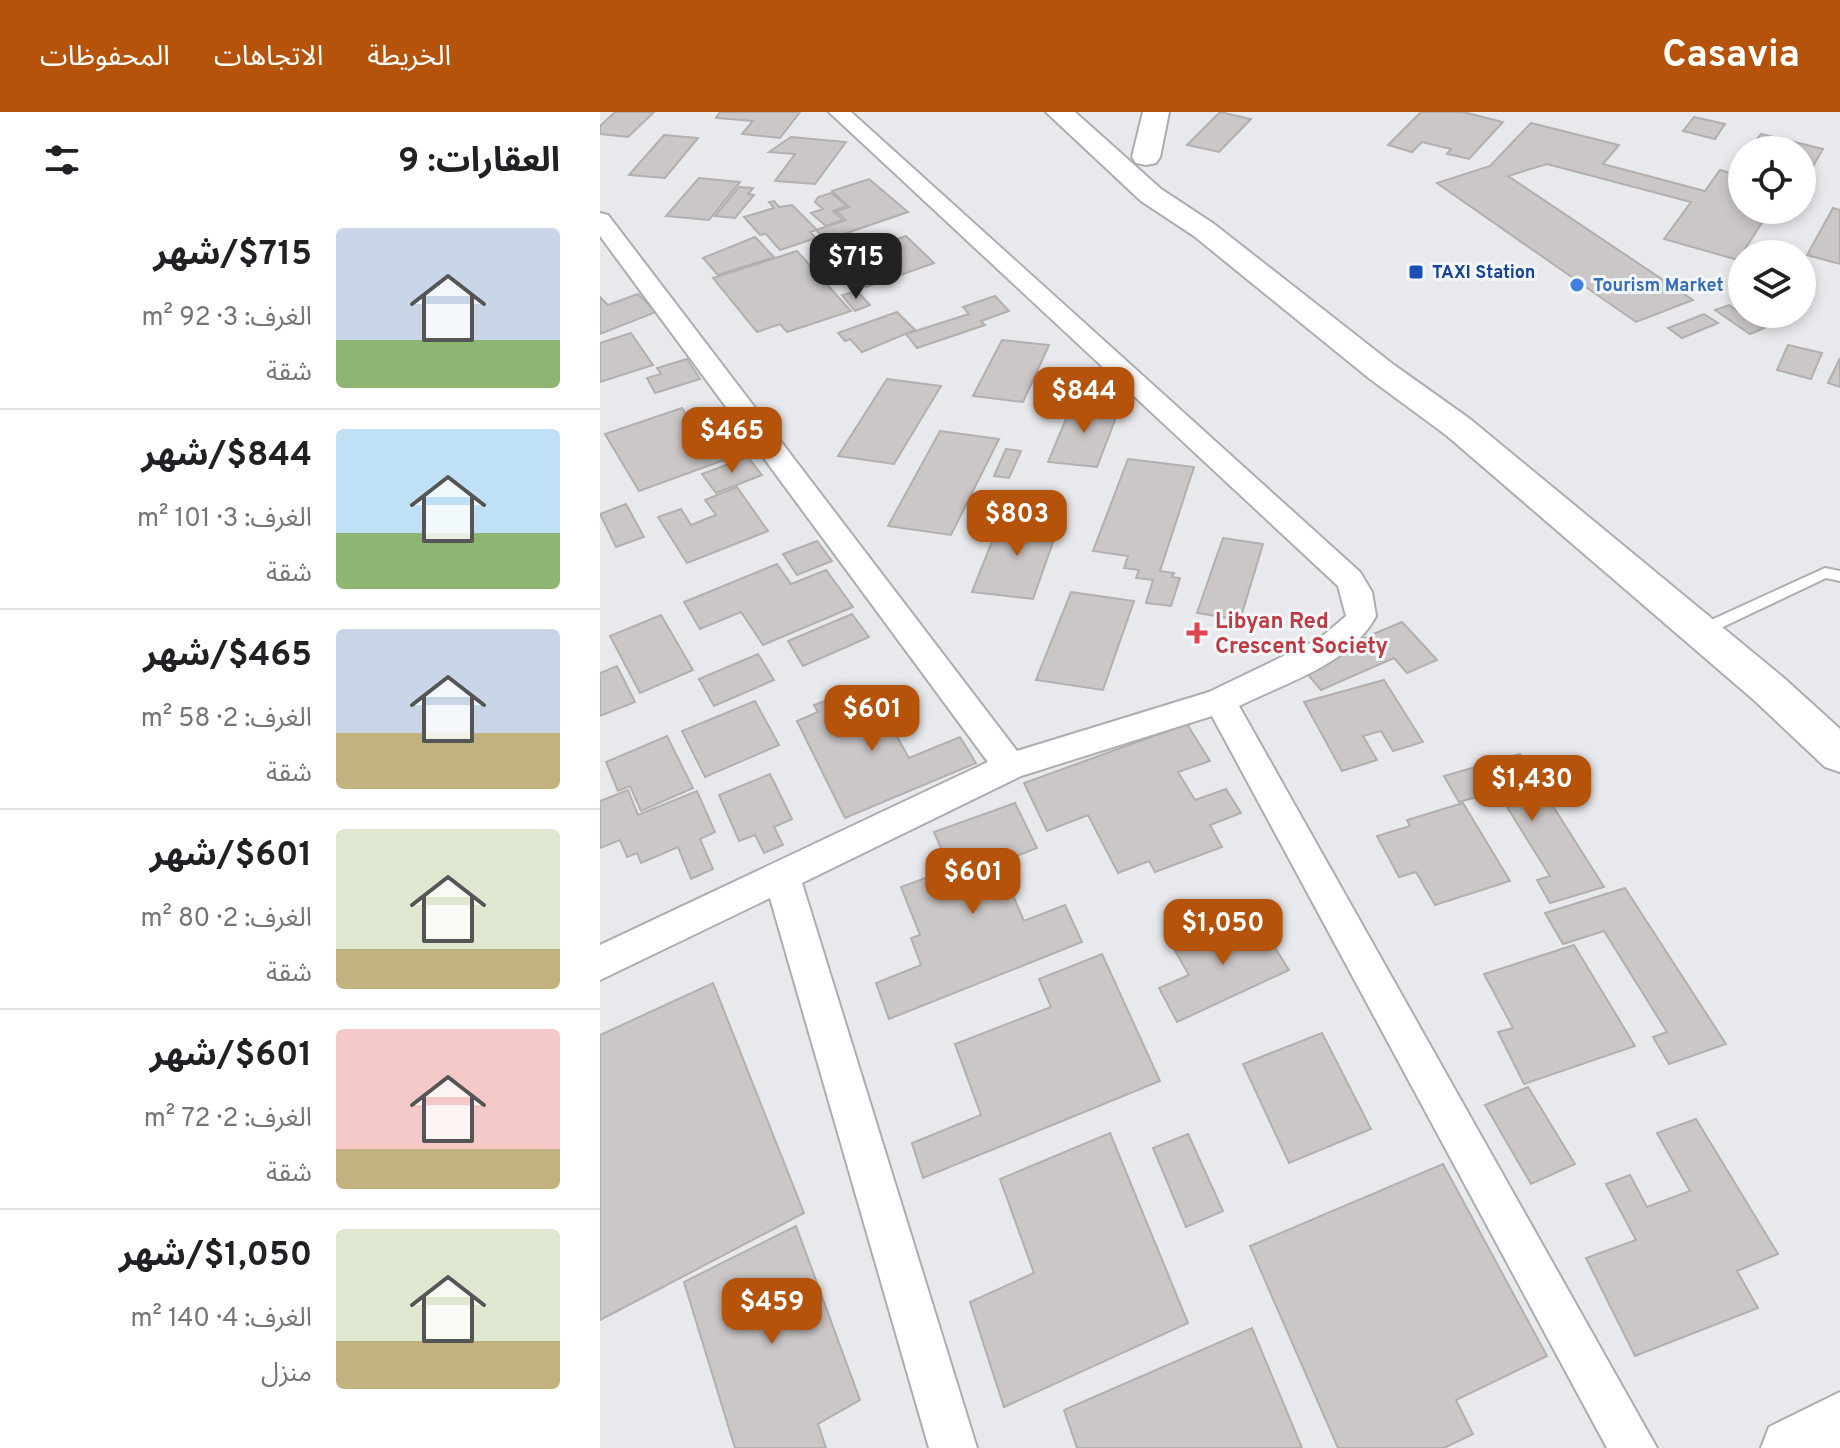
<!DOCTYPE html>
<html lang="ar">
<head>
<meta charset="utf-8">
<style>
	:root { --surface:#fff; --page:#f6f6f6; --text:#202124; --muted:#757577; --line:#e0e0e0; --accent:#b45309 }
	body { margin:0; font-family:Overpass,"Noto Sans Arabic",sans-serif; background:var(--page); color:var(--text); direction:rtl; height:100vh; display:flex; flex-direction:column; font-size:30px; white-space:nowrap }
	* { box-sizing:border-box; margin:0 }
	p { font-size:26px; color:var(--muted) }
	.icon { flex:none; width:44px; height:44px; fill:none; stroke:currentColor; stroke-width:2; stroke-linecap:round; stroke-linejoin:round }
	.map { position:relative; flex:1; overflow:hidden; direction:ltr }
	.side { display:flex; flex-direction:column; background:var(--surface); width:600px }
	.side>* { flex:none }
	.buttons { position:absolute; left:1128px; top:24px; display:grid; gap:16px }
	.buttons a { display:grid; place-items:center; width:88px; height:88px; border-radius:50%; background:var(--surface); box-shadow:0 4px 12px #0003; font-size:40px }
	.price { position:absolute; translate:-50% -68px; padding:0 18px; border-radius:16px; background:var(--accent); color:#fff; font-size:26px; line-height:52px; filter:drop-shadow(0 2px 4px #0008) }
	.price::after { content:''; position:absolute; left:50%; top:48px; width:24px; height:18px; margin-left:-12px; background:inherit; clip-path:polygon(0 0,100% 0,50% 100%) }
	.price.active { background:#222; color:#fff }
	ul { padding:0; list-style:none }
	li { display:flex; align-items:center; gap:24px; height:200px; padding:0 40px }
	li+li { border-top:2px solid var(--line) }
	li span { display:grid; place-items:center; flex:none; width:224px; height:160px; border-radius:8px; color:#555 }
	li>.icon { margin-inline-start:auto }
	span .icon { width:96px; height:96px; fill:#fffc; stroke-width:1 }
	li b { font-size:34px }
	h2 { display:flex; justify-content:space-between; align-items:center; height:96px; padding:0 40px; font-size:34px }
	header { display:flex; align-items:center; gap:48px; box-sizing:border-box; height:112px; padding:0 40px; background:var(--accent); color:#fff }
	header strong { font-size:38px }
	nav { display:flex; gap:44px; margin-inline-start:auto; font-size:28px }
	main { display:flex; flex:1; min-height:0 }
	.map>svg:first-child { display:block }
	.building { fill:#cbc7c6; stroke:#b3afaf; stroke-width:2 }
	.lines { fill:none; stroke-linecap:round; stroke-linejoin:round }
	.service-casing { stroke:#abadb0; stroke-width:4 }
	.minor-casing { stroke:#abadb0; stroke-width:4 }
	.tertiary-casing { stroke:#abadb0; stroke-width:4 }
	.primary-casing { stroke:#abadb0; stroke-width:4 }
	.service { fill:#fff; fill-rule:evenodd }
	.minor { fill:#fff; fill-rule:evenodd }
	.tertiary { fill:#fff; fill-rule:evenodd }
	.primary { fill:#fff; fill-rule:evenodd }
	.transit-dot { fill:#1a4fb4; stroke:#f4f7fa; stroke-width:3 }
	.shop-dot { fill:#3f7fe0; stroke:#f4f7fa; stroke-width:3 }
	.health-dot { fill:#e0444e; stroke:#f4f7fa; stroke-width:3 }
	.labels { text-anchor:middle; stroke-width:6; stroke-linejoin:round; paint-order:stroke }
	.far-transit-label { font-size:18px; font-weight:bold; fill:#164399; stroke:#f4f7fa; text-anchor:start }
	.far-shop-label { font-size:18px; font-weight:bold; fill:#366cbe; stroke:#f4f7fa; text-anchor:start }
	.health-label { font-size:22px; font-weight:bold; fill:#be3a42; stroke:#f4f7fa; text-anchor:start }
</style>
</head>
<body>
<header>
<strong>Casavia</strong>
<nav><a>الخريطة</a><a>الاتجاهات</a><a>المحفوظات</a></nav>
</header>
<main>
<div class="map">
<svg width="1240" height="1336" viewBox="0 0 1240 1336">
	<rect width="100%" height="100%" fill="#e7e9ec"/>
	<g class="building">
		<path d="M15 0H54L28 25 0 22V14Z"/>
		<path d="M120 0H200L180 26 142 22 153 9 116 6Z"/>
		<path d="M620 0 651 7 619 40 587 33Z"/>
		<path d="M821 0H863L903 10 869 47 847 42 851 37 822 30 812 40 788 33Z"/>
		<path d="M1094 5 1125 12 1115 27 1083 19Z"/>
		<path d="M931 11 1019 33 1003 52 1105 79 1120 58 1142 64V98H1170L1138 148 1064 127 1091 90 947 52 908 64 1093 188 1036 210 837 71 890 54Z"/>
		<path d="M1161 22 1223 37 1213 54 1202 51V38L1149 37Z"/>
		<path d="M64 23 98 26 65 66 29 63Z"/>
		<path d="M191 25 246 30 215 72 175 69 195 42 169 40Z"/>
		<path d="M99 66 140 70 109 108 66 104Z"/>
		<path d="M269 67 308 100 226 128 216 118 246 108 236 99 249 95 232 79Z"/>
		<path d="M139 75 153 76 148 82 154 83 135 106 115 104Z"/>
		<path d="M231 81 247 94 233 99 243 108 226 114 211 101 223 97 215 90 218 85Z"/>
		<path d="M174 89 179 95 192 93 217 118 210 120 216 126 180 138 166 122 160 123 144 105 174 96 169 90Z"/>
		<path d="M1233 96 1240 98V152L1207 143Z"/>
		<path d="M306 124 334 151 266 175 238 147Z"/>
		<path d="M155 125 174 145 118 163 103 146Z"/>
		<path d="M197 139 251 199 187 220 180 212 157 220 113 166Z"/>
		<path d="M257 179 270 193 255 199 242 183Z"/>
		<path d="M38 182 56 200 0 222V185L8 193Z"/>
		<path d="M395 184 409 199 381 209 385 213 317 236 306 222 369 202 363 195Z"/>
		<path d="M1129 193 1142 202 1164 216 1150 222 1115 198Z"/>
		<path d="M297 200 315 218 262 240 250 227 245 229 238 221Z"/>
		<path d="M1104 202 1118 211 1082 226 1068 216Z"/>
		<path d="M31 221 53 253 0 270V231Z"/>
		<path d="M402 228 449 233 423 290 373 284Z"/>
		<path d="M1188 233 1222 241 1211 267 1177 258Z"/>
		<path d="M1240 246V275L1228 271Z"/>
		<path d="M87 247 100 267 55 281 47 266 61 262 57 256Z"/>
		<path d="M287 267 341 274 294 352 238 344Z"/>
		<path d="M473 290 520 295 497 355 448 350Z"/>
		<path d="M82 296 92 311 116 303 122 311 100 319 107 330 135 320 149 339 39 379 5 322Z"/>
		<path d="M340 319 399 327 351 423 288 414Z"/>
		<path d="M406 337 421 339 409 366 394 364Z"/>
		<path d="M148 345 162 363 116 381 102 362Z"/>
		<path d="M528 347 594 355 560 459 574 461 572 465 580 466 571 494 546 491 553 468 536 466 539 458 524 456 528 444 493 439Z"/>
		<path d="M137 375 168 419 87 451 58 405 81 397 91 413 116 403 105 388Z"/>
		<path d="M26 392 44 425 16 435 0 402Z"/>
		<path d="M402 404 460 410 433 487 372 480Z"/>
		<path d="M623 426 663 432 640 508 597 501Z"/>
		<path d="M217 429 232 449 197 463 183 442Z"/>
		<path d="M177 452 191 472 226 458 253 495 163 533 141 500 100 517 84 490Z"/>
		<path d="M471 480 534 489 503 578 436 568Z"/>
		<path d="M252 502 269 525 203 554 188 529Z"/>
		<path d="M61 503 93 558 40 581 10 524Z"/>
		<path d="M802 510 837 548 807 561 794 546 721 578 700 553Z"/>
		<path d="M158 542 174 568 114 594 99 567Z"/>
		<path d="M17 554 35 590 0 604V561Z"/>
		<path d="M784 568 823 630 793 639 781 619 763 624 777 648 742 659 704 590Z"/>
		<path d="M278 576 288 595 282 598 309 646 360 625 376 651 245 706 197 609 218 600 214 593 247 581 251 587Z"/>
		<path d="M155 589 179 633 105 665 82 619Z"/>
		<path d="M587 612 610 649 578 660 595 688 626 677 641 701 610 713 622 735 555 760 549 749 518 761 488 703 447 719 424 671Z"/>
		<path d="M67 624 93 676 41 699 30 674 18 679 6 650Z"/>
		<path d="M920 642 1004 775 950 791 937 768 950 764 897 679 859 690 844 664Z"/>
		<path d="M170 662 192 707 174 715 183 733 164 741 155 723 139 729 119 683Z"/>
		<path d="M28 678 38 703 97 679 115 720 100 727 113 757 91 767 78 735 41 751 37 741 27 745 20 728 0 736V689Z"/>
		<path d="M415 691 437 736 399 751 424 809 465 793 482 830 289 907 276 871 321 853 311 826 320 823 301 775 350 757 334 720Z"/>
		<path d="M863 691 910 769 835 793 816 760 799 765 777 724 810 714 807 708Z"/>
		<path d="M1025 776 1126 932 1069 952 1053 925 1067 920 1004 819 963 832 945 801Z"/>
		<path d="M654 802 689 858 577 910 559 876 589 863 574 837Z"/>
		<path d="M974 833 1035 934 924 972 898 920 913 916 884 862Z"/>
		<path d="M502 842 560 969 323 1066 312 1031 381 1003 355 932 451 895 439 867Z"/>
		<path d="M113 871 204 1101 0 1208V923Z"/>
		<path d="M722 921 771 1017 689 1051 643 952Z"/>
		<path d="M928 975 975 1052 931 1072 885 993Z"/>
		<path d="M1096 1007 1178 1142 1137 1159 1158 1196 1035 1244 986 1146 1036 1128 1006 1072 1030 1063 1047 1095 1090 1079 1057 1021Z"/>
		<path d="M510 1021 588 1211 404 1295 370 1190 434 1161 400 1067Z"/>
		<path d="M588 1022 623 1099 586 1115 553 1036Z"/>
		<path d="M843 1052 947 1244 856 1288 873 1322 844 1336H738L650 1134Z"/>
		<path d="M196 1114 260 1288 218 1312 226 1336H135L84 1170Z"/>
		<path d="M652 1216 702 1336H477L464 1298Z"/>
	</g>
	<g class="lines">
		<g class="service-casing">
			<path id="service" d="M1225 456 1240 459V469L1226 466 1106 523H1096L1094 519 1096 515Z"/>
		</g>
		<g class="minor-casing">
			<path id="minor" d="M229 0H251L760 460 772 480 776 504C751 552 685 571 639 594L1057 1336H1007L612 604 421 664 202 771 377 1336H329L170 786 0 868V833L388 650 0 124V101L8 103 417 639 609 580 719 527 746 504 738 474Z"/>
		</g>
		<g class="tertiary-casing">
			<path id="tertiary" d="M1240 1280V1336H1161L1169 1315Z"/>
		</g>
		<g class="primary-casing">
			<g id="primary">
				<path d="M446 0H475L561 77 614 112 794 253 870 307 1185 567 1240 617V660L1225 655 1155 589 846 323 770 267 594 124 541 89Z"/>
				<path d="M543 0H569L560 45 556 51 546 53 536 51 532 45Z"/>
			</g>
		</g>
		<use href="#service" class="service"/>
		<use href="#minor" class="minor"/>
		<use href="#tertiary" class="tertiary"/>
		<use href="#primary" class="primary"/>
	</g>
	<rect class="transit-dot" x="808" y="152" width="16" height="16" rx="4"/>
	<circle class="shop-dot" cx="977" cy="173" r="8"/>
	<path class="health-dot" d="M593 509h8v8h8v8h-8v8h-8v-8h-8v-8h8z"/>
	<g class="labels">
		<g class="far-transit-label">
			<text x="832" y="166">TAXI Station</text>
		</g>
		<g class="far-shop-label">
			<text x="993" y="179">Tourism Market</text>
		</g>
		<g class="health-label">
			<text x="615" y="516">Libyan Red<tspan x="615" dy="25">Crescent Society</tspan></text>
		</g>
	</g>
</svg>
<div class="buttons">
<a><svg class="icon" aria-label="locate" viewBox="0 0 24 24"><circle cx="12" cy="12" r="6"/><path d="M12 2v4M12 18v4M2 12h4M18 12h4"/></svg></a>
<a><svg class="icon" aria-label="layers" viewBox="0 0 24 24"><path d="M12 4l9 5-9 5-9-5zM3 14l9 5 9-5"/></svg></a>
</div>
<b class="price active" style="left:256px;top:189px">$715</b>
<b class="price" style="left:484px;top:323px">$844</b>
<b class="price" style="left:132px;top:363px">$465</b>
<b class="price" style="left:417px;top:446px">$803</b>
<b class="price" style="left:272px;top:641px">$601</b>
<b class="price" style="left:932px;top:711px">$1,430</b>
<b class="price" style="left:373px;top:804px">$601</b>
<b class="price" style="left:623px;top:855px">$1,050</b>
<b class="price" style="left:172px;top:1234px">$459</b>
</div>
<section class="side">
<h2>العقارات: 9<svg class="icon" aria-label="filters" viewBox="0 0 24 24"><path d="M4 7h16M4 17h16"/><circle cx="9" cy="7" r="2"/><circle cx="15" cy="17" r="2"/></svg></h2>
<ul>
<li><span style="background:linear-gradient(#c9d6e8 70%,#8fb573 0)"><svg class="icon" aria-label="home" viewBox="0 0 24 24"><path d="M3 11l9-7 9 7M6 9v11h12V9"/></svg></span><div><b>$715/شهر</b><p>الغرف: 3 · 92 m²</p><p>شقة</p></div></li>
<li><span style="background:linear-gradient(#bfe0f5 65%,#8fb573 0)"><svg class="icon" aria-label="home" viewBox="0 0 24 24"><path d="M3 11l9-7 9 7M6 9v11h12V9"/></svg></span><div><b>$844/شهر</b><p>الغرف: 3 · 101 m²</p><p>شقة</p></div></li>
<li><span style="background:linear-gradient(#c9d6e8 65%,#c2b280 0)"><svg class="icon" aria-label="home" viewBox="0 0 24 24"><path d="M3 11l9-7 9 7M6 9v11h12V9"/></svg></span><div><b>$465/شهر</b><p>الغرف: 2 · 58 m²</p><p>شقة</p></div></li>
<li><span style="background:linear-gradient(#dfe7d0 75%,#c2b280 0)"><svg class="icon" aria-label="home" viewBox="0 0 24 24"><path d="M3 11l9-7 9 7M6 9v11h12V9"/></svg></span><div><b>$601/شهر</b><p>الغرف: 2 · 80 m²</p><p>شقة</p></div></li>
<li><span style="background:linear-gradient(#f6c9c9 75%,#c2b280 0)"><svg class="icon" aria-label="home" viewBox="0 0 24 24"><path d="M3 11l9-7 9 7M6 9v11h12V9"/></svg></span><div><b>$601/شهر</b><p>الغرف: 2 · 72 m²</p><p>شقة</p></div></li>
<li><span style="background:linear-gradient(#dfe7d0 70%,#c2b280 0)"><svg class="icon" aria-label="home" viewBox="0 0 24 24"><path d="M3 11l9-7 9 7M6 9v11h12V9"/></svg></span><div><b>$1,050/شهر</b><p>الغرف: 4 · 140 m²</p><p>منزل</p></div></li>
</ul>
</section>
</main>
</body>
</html>
